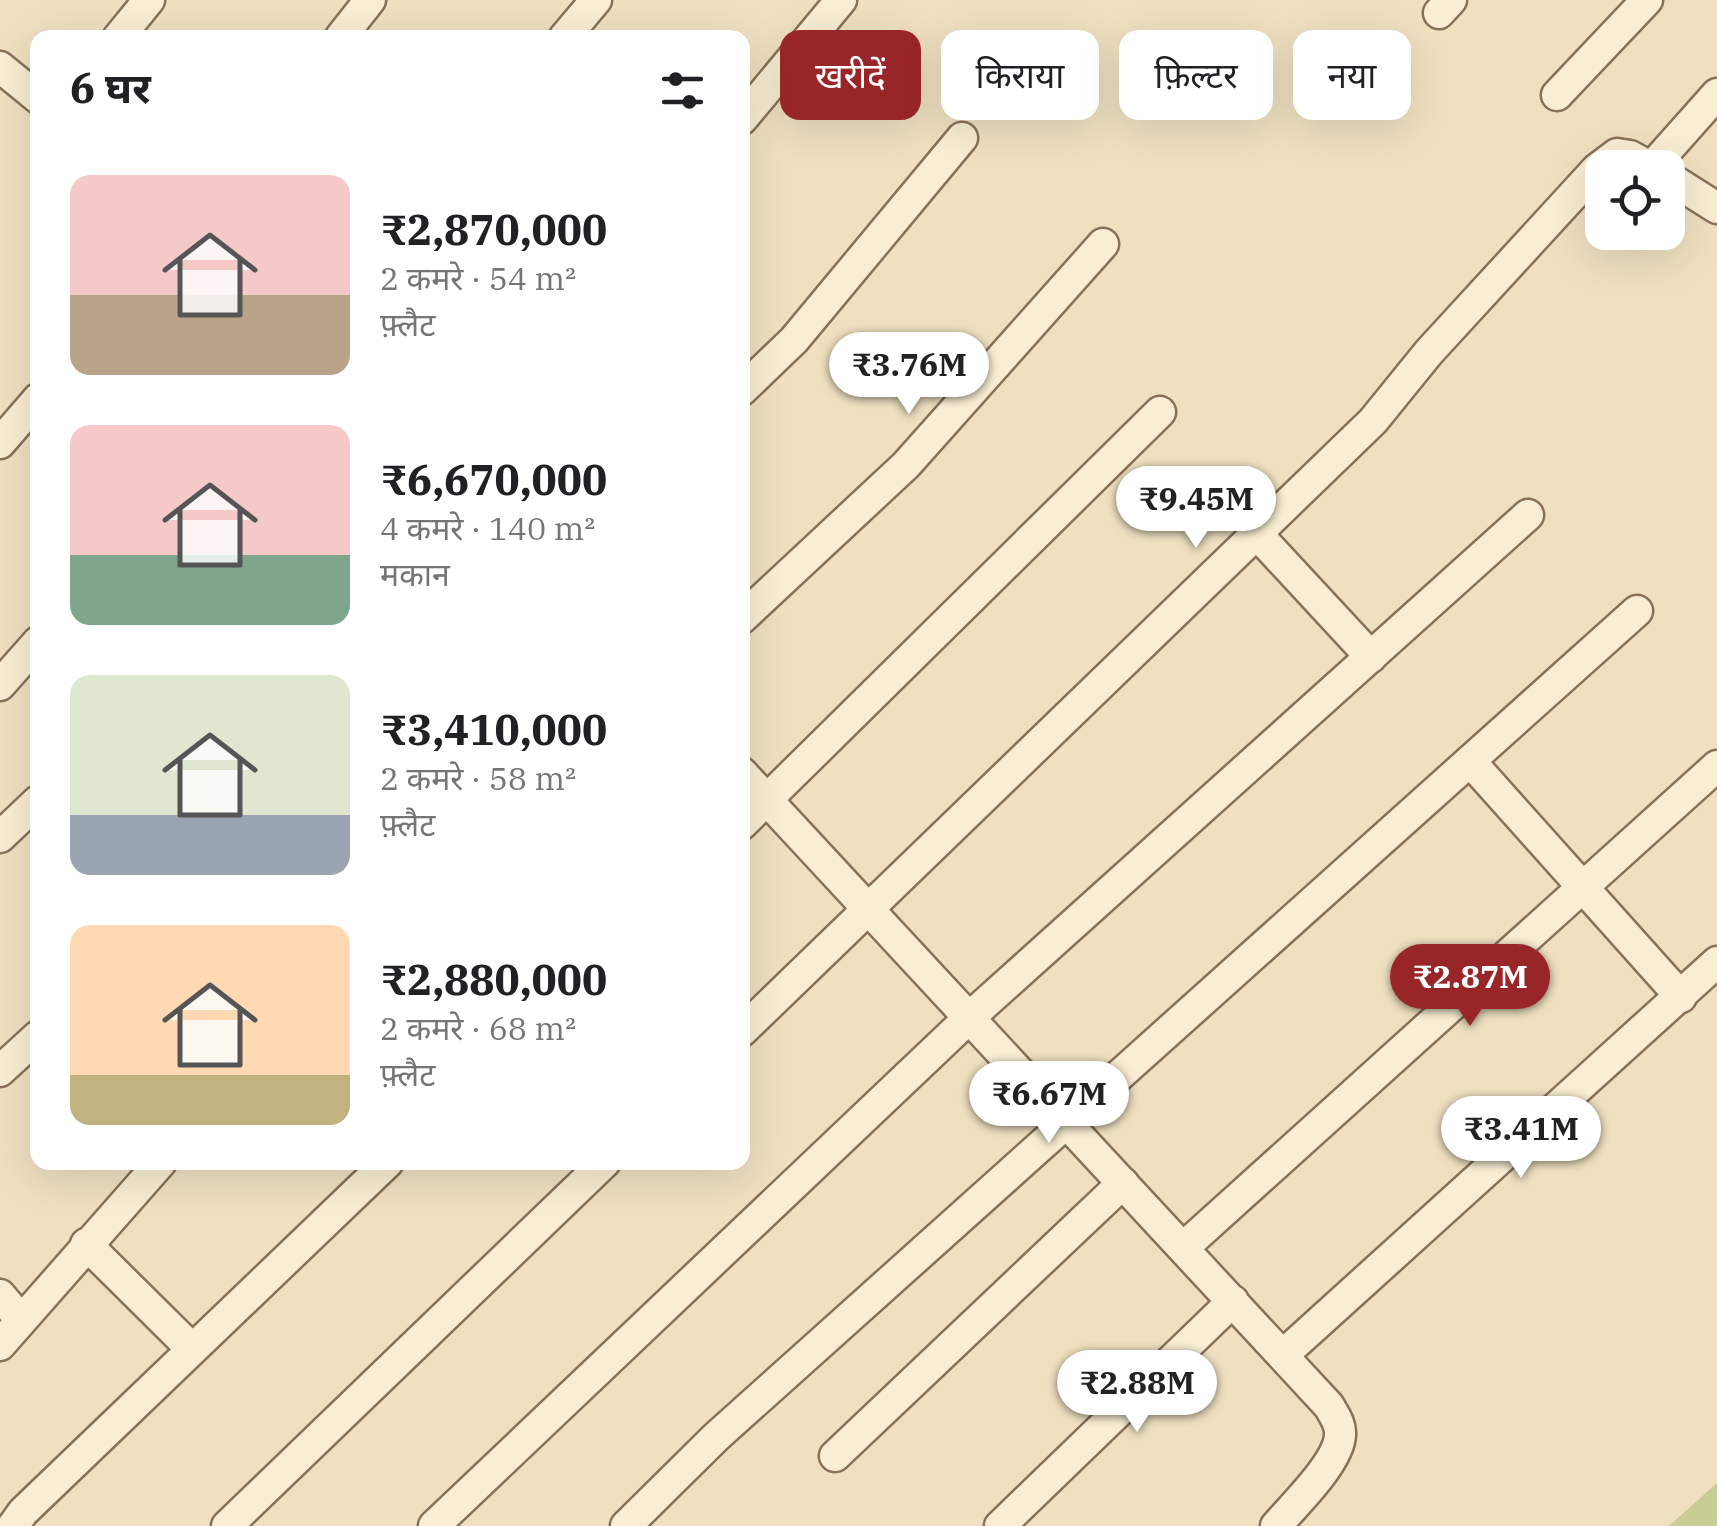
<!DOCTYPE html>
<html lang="hi">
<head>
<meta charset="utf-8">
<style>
	:root { --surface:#fff; --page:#f2f2f2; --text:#202124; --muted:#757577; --accent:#982629 }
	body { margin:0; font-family:"IBM Plex Serif","Noto Sans Devanagari",serif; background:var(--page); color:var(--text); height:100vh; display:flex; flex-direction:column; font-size:38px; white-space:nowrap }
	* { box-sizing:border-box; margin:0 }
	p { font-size:32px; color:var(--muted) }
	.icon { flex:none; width:55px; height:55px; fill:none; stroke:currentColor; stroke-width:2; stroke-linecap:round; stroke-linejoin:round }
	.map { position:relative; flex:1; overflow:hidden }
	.sheet { position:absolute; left:30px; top:30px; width:720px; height:1140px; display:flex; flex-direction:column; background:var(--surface); border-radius:20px; box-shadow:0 10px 40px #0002 }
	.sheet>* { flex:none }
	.guide { position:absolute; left:780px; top:30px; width:785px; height:90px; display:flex; gap:20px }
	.buttons { position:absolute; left:1585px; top:150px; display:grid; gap:20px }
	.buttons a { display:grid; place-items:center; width:100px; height:100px; border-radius:20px; background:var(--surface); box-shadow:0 10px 40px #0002; font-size:50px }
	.price { position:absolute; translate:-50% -85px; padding:0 22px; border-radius:35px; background:#fff; color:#222; font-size:32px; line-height:65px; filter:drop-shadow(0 2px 5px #0008) }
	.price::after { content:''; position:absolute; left:50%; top:60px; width:30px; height:22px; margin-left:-15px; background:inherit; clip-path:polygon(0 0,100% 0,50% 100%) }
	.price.on { background:var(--accent); color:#fff }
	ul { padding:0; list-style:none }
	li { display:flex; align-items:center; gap:30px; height:250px; padding:0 40px }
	li span { display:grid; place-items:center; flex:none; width:280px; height:200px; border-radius:20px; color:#555 }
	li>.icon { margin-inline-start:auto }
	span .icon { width:120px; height:120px; fill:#fffc; stroke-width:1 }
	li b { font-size:42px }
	h2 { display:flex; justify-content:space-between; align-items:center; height:120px; padding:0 40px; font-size:42px }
	.tag { padding:0 35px; border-radius:20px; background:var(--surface); box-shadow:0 10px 40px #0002; font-size:35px; line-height:90px }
	.tag.on { background:var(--accent); color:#fff }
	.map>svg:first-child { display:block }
	.green { fill:#c7cd94 }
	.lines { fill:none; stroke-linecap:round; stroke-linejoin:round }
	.minor-casing { stroke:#887158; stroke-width:35 }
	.minor { stroke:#f9eed3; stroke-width:30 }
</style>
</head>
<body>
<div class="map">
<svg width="1717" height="1526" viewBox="0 0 1717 1526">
	<rect width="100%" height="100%" fill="#efe0c0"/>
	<path class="green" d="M1717 1483V1526H1669Z"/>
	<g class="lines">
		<g class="minor-casing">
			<g id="minor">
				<path d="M1439 13 1451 0"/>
				<path d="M118 38 149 0"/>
				<path d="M340 38 370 0"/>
				<path d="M564 38 596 0"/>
				<path d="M0 67 38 98"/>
				<path d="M1557 95 1647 0"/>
				<path d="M742 119 841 0"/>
				<path d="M1652 167 1717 94"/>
				<path d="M1668 177 1717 208"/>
				<path d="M742 390 794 340 962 138"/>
				<path d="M0 443 38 399"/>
				<path d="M1257 534 1371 657"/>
				<path d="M742 618 906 465 1103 244"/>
				<path d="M0 685 38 642"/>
				<path d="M1470 761 1681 997"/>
				<path d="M742 773 1329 1406C1334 1415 1341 1424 1340 1435 1339 1462 1294 1505 1276 1526"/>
				<path d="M742 824 1160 412"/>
				<path d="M0 837 38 801"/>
				<path d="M742 1031 1373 421 1429 352 1597 169 1617 154 1630 156 1652 168"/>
				<path d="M0 1071 38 1036"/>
				<path d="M86 1244 192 1349"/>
				<path d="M1183 1248 1717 766"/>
				<path d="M0 1295 21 1320"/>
				<path d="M0 1345 161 1162"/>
				<path d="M1283 1355 1717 962"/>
				<path d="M835 1456 1123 1183"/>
				<path d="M13 1526 23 1512 388 1162"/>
				<path d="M227 1526 605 1162"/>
				<path d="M434 1526 970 1017 1528 515"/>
				<path d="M626 1526 716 1437 1637 611"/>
				<path d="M1000 1526 1233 1301"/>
			</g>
		</g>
		<use href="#minor" class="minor"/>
	</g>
</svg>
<div class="buttons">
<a><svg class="icon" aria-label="locate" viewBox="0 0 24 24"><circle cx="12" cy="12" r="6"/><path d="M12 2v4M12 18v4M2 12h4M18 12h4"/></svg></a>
</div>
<b class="price" style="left:909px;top:417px">₹3.76M</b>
<b class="price" style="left:1196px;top:551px">₹9.45M</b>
<b class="price on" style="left:1470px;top:1029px">₹2.87M</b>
<b class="price" style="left:1049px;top:1146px">₹6.67M</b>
<b class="price" style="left:1521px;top:1181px">₹3.41M</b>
<b class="price" style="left:1137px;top:1435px">₹2.88M</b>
<div class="guide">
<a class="tag on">खरीदें</a>
<a class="tag">किराया</a>
<a class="tag">फ़िल्टर</a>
<a class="tag">नया</a>
</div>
<section class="sheet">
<h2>6 घर<svg class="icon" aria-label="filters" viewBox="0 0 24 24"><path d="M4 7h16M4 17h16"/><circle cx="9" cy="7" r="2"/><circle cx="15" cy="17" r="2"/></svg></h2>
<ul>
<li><span style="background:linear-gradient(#f6c9c9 60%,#b9a48a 0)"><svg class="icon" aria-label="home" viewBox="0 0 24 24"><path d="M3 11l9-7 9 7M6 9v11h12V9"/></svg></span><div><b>₹2,870,000</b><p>2 कमरे · 54 m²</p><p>फ़्लैट</p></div></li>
<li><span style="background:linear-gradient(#f6c9c9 65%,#7fa58c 0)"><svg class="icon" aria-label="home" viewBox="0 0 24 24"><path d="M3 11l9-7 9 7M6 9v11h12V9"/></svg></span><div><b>₹6,670,000</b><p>4 कमरे · 140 m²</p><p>मकान</p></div></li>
<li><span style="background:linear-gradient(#dfe7d0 70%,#9aa5b1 0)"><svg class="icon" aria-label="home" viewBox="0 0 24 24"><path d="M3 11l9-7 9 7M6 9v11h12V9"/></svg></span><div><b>₹3,410,000</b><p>2 कमरे · 58 m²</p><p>फ़्लैट</p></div></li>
<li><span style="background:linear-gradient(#ffd9b3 75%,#c2b280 0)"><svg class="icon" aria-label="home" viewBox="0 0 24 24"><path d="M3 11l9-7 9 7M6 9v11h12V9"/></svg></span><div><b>₹2,880,000</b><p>2 कमरे · 68 m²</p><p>फ़्लैट</p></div></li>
</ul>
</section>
</div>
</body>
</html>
